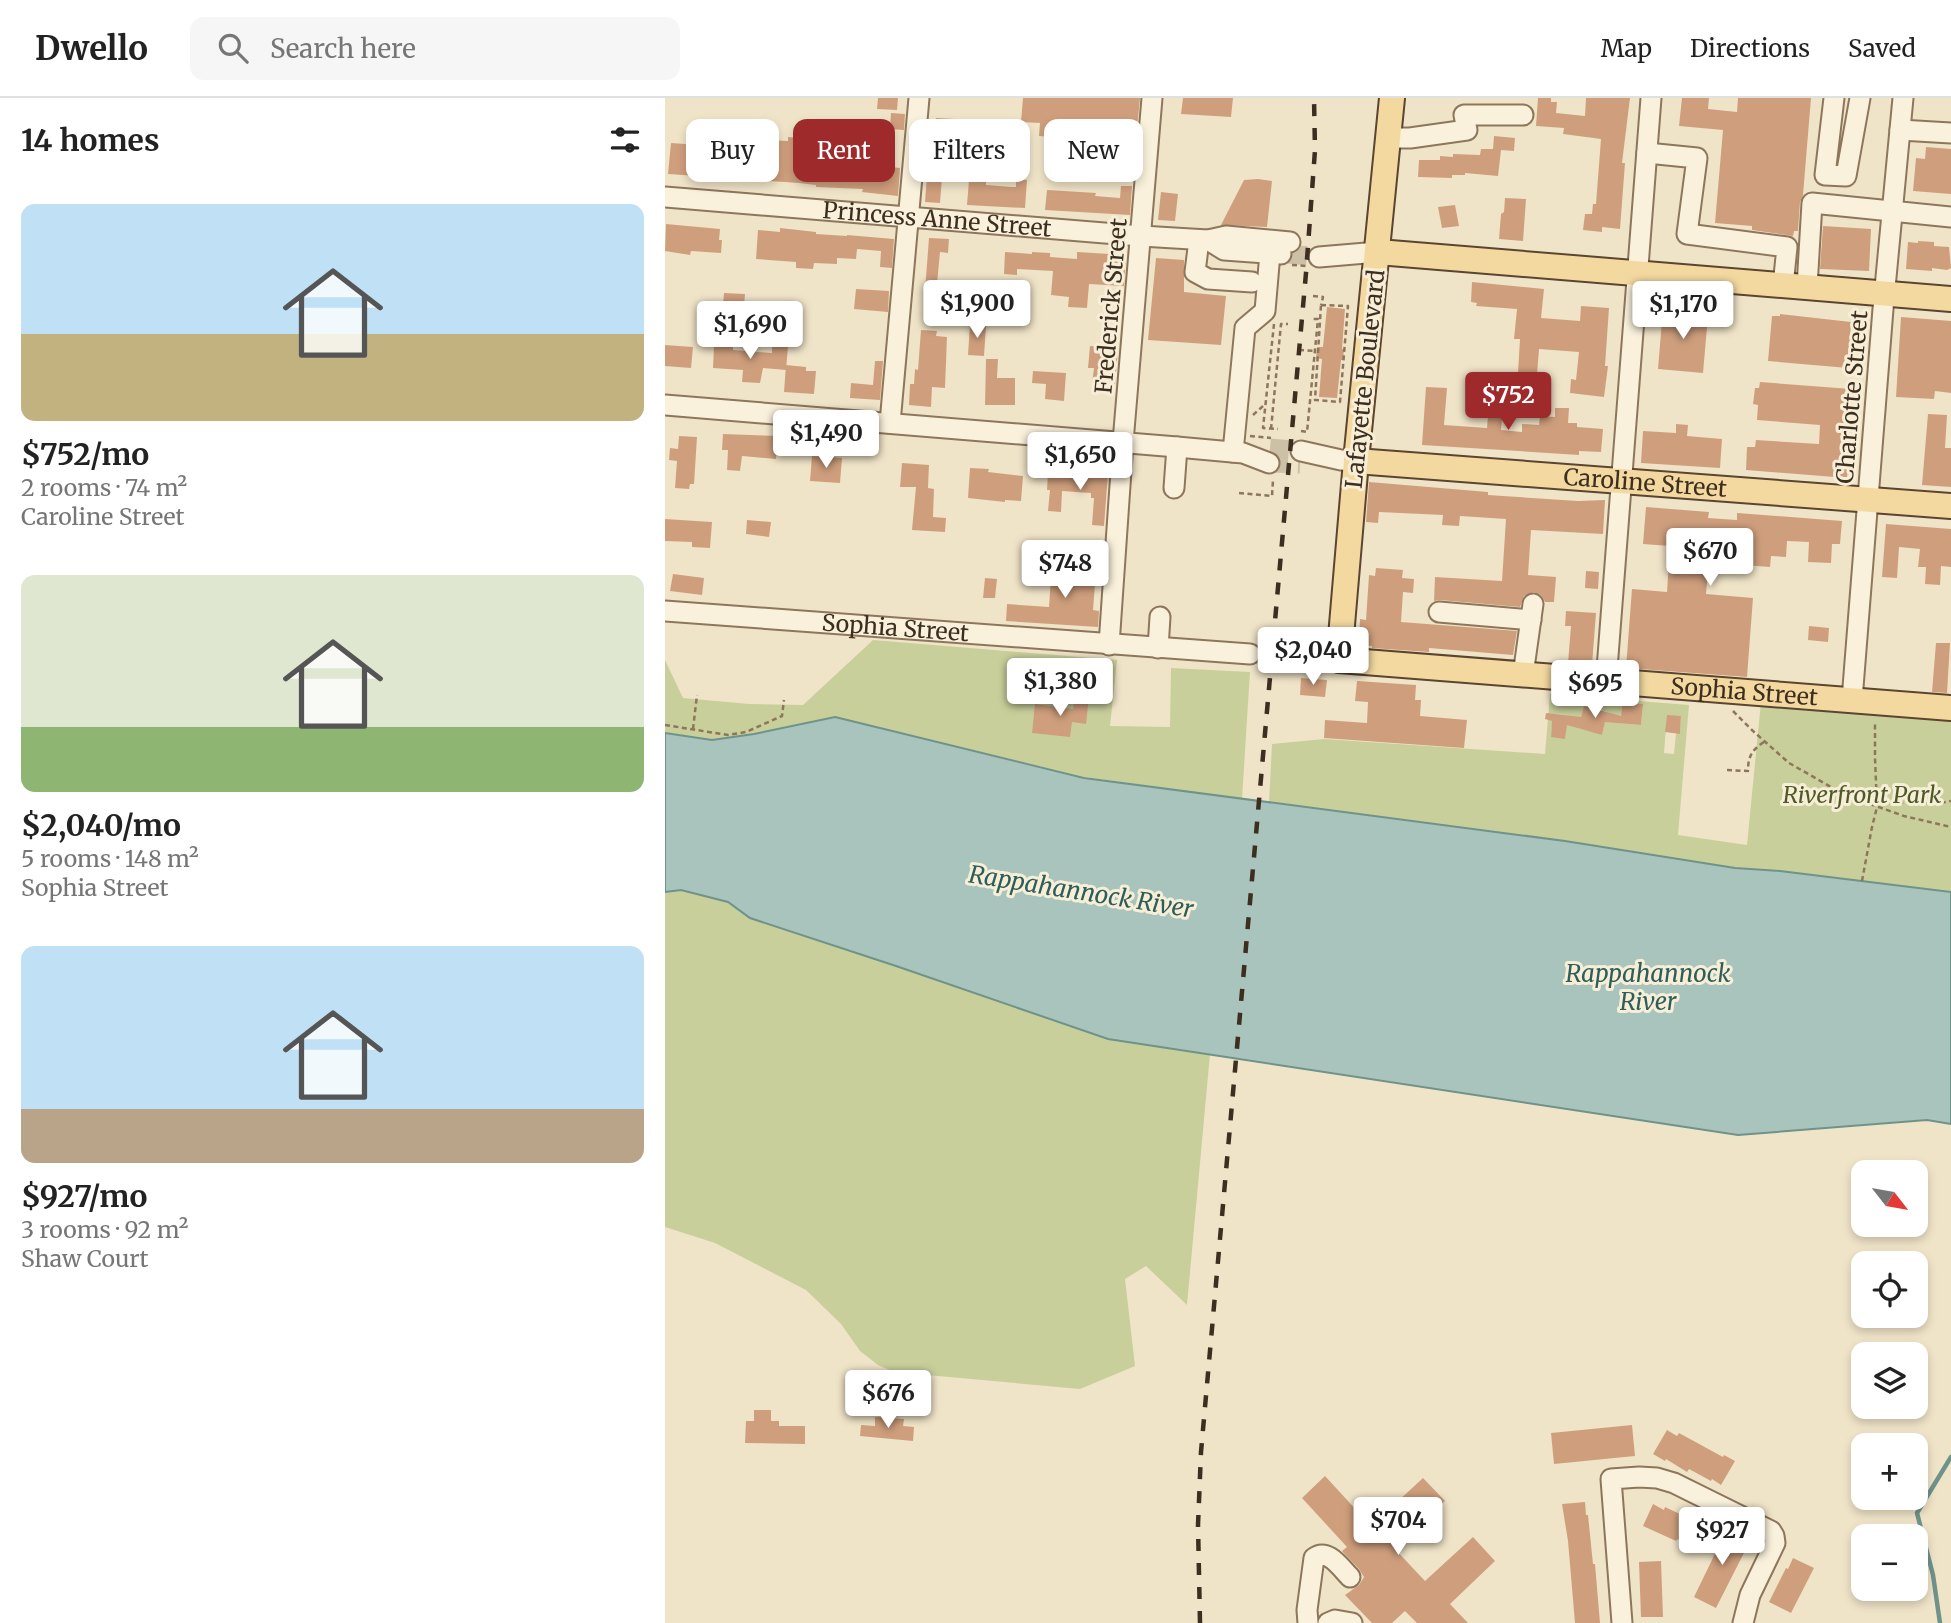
<!DOCTYPE html>
<html lang="en">
<head>
<meta charset="utf-8">
<style>
	:root { --surface:#fff; --page:#f6f6f6; --text:#222; --muted:#767676; --line:#e0e0e0; --accent:#9e2a2b }
	body { margin:0; font-family:Merriweather,serif; background:var(--page); color:var(--text); height:100vh; display:flex; flex-direction:column; font-size:26px; white-space:nowrap }
	* { box-sizing:border-box; margin:0 }
	p { font-size:23px; color:var(--muted) }
	.icon { flex:none; width:38px; height:38px; fill:none; stroke:currentColor; stroke-width:2; stroke-linecap:round; stroke-linejoin:round }
	.map { position:relative; flex:1; overflow:hidden }
	.panel { display:flex; flex-direction:column; background:var(--surface); width:665px }
	.panel>* { flex:none }
	.hud { position:absolute; left:21px; top:21px; width:665px; height:63px; display:flex; gap:14px }
	.needle { width:46px; rotate:121deg }
	.buttons { position:absolute; left:1186px; top:1062px; display:grid; gap:14px }
	.buttons a { display:grid; place-items:center; width:77px; height:77px; border-radius:14px; background:var(--surface); box-shadow:0 4px 10px #0003; font-size:35px }
	.price { position:absolute; translate:-50% -60px; padding:0 16px; border-radius:7px; background:#fff; color:#222; font-size:23px; line-height:46px; filter:drop-shadow(0 2px 4px #0008) }
	.price::after { content:''; position:absolute; left:50%; top:42px; width:21px; height:16px; margin-left:-10px; background:inherit; clip-path:polygon(0 0,100% 0,50% 100%) }
	.price.selected { background:var(--accent); color:#fff }
	ul { padding:0; list-style:none }
	li { display:grid; align-content:center; gap:14px; height:371px; padding:0 21px }
	li span { display:grid; place-items:center; height:217px; border-radius:14px; color:#555 }
	li>.icon { margin-inline-start:auto }
	span .icon { width:126px; height:126px; fill:#fffc; stroke-width:1 }
	li b { font-size:30px }
	h2 { display:flex; justify-content:space-between; align-items:center; height:84px; padding:0 21px; font-size:30px }
	.tag { padding:0 24px; border-radius:14px; background:var(--surface); box-shadow:0 4px 10px #0003; font-size:24px; line-height:63px }
	.tag.selected { background:var(--accent); color:#fff }
	header { display:flex; align-items:center; gap:42px; box-sizing:border-box; height:98px; padding:0 35px; background:var(--surface); border-bottom:2px solid var(--line) }
	header strong { font-size:33px }
	nav { display:flex; gap:38px; margin-inline-start:auto; font-size:24px }
	.search { width:490px; height:63px; background:var(--page); display:flex; align-items:center; gap:18px; box-sizing:border-box; padding:0 24px; border-radius:14px; color:var(--muted); font-size:26px }
	main { display:flex; flex:1; min-height:0 }
	.map>svg:first-child { display:block }
	.green { fill:#c9cf9b; fill-rule:evenodd }
	.water { fill:#a9c4bc; stroke:#6f938a; stroke-width:2 }
	.lines { fill:none; stroke-linecap:round; stroke-linejoin:round }
	.stream { stroke:#6f938a; stroke-width:4.5 }
	.building { fill:#cf9f7d }
	.minor-tunnel { stroke:#ccc0a6; stroke-width:19; stroke-dasharray:19 10; stroke-linecap:butt }
	.minor-casing { stroke:#8d765c; stroke-width:23 }
	.major-casing { stroke:#5b4430; stroke-width:28 }
	.path { stroke:#8d765c; stroke-width:2.5; stroke-dasharray:5 3.5; stroke-linecap:butt }
	.minor { stroke:#faf1dc; stroke-width:19 }
	.major { stroke:#f3d9a0; stroke-width:24 }
	.rail { stroke:#3d2e20; stroke-width:4.5; stroke-dasharray:12 12; stroke-linecap:butt }
	.labels { text-anchor:middle; stroke-width:6; stroke-linejoin:round; paint-order:stroke }
	.street-label { font-size:23px; fill:#3d2e20; stroke:#f7eed8 }
	.park-label { font-size:23px; font-style:italic; fill:#4d5a26; stroke:#f7eed8 }
	.water-label { font-size:24px; font-style:italic; fill:#2f5d5a; stroke:#f7eed8 }
</style>
</head>
<body>
<header>
<strong>Dwello</strong>
<div class="search"><svg class="icon" aria-label="search" viewBox="0 0 24 24"><circle cx="10" cy="10" r="6"/><path d="M15 15l6 6"/></svg>Search here</div>
<nav><a>Map</a><a>Directions</a><a>Saved</a></nav>
</header>
<main>
<section class="panel">
<h2>14 homes<svg class="icon" aria-label="filters" viewBox="0 0 24 24"><path d="M4 7h16M4 17h16"/><circle cx="9" cy="7" r="2"/><circle cx="15" cy="17" r="2"/></svg></h2>
<ul>
<li><span style="background:linear-gradient(#bfe0f5 60%,#c2b280 0)"><svg class="icon" aria-label="home" viewBox="0 0 24 24"><path d="M3 11l9-7 9 7M6 9v11h12V9"/></svg></span><div><b>$752/mo</b><p>2 rooms · 74 m²</p><p>Caroline Street</p></div></li>
<li><span style="background:linear-gradient(#dfe7d0 70%,#8fb573 0)"><svg class="icon" aria-label="home" viewBox="0 0 24 24"><path d="M3 11l9-7 9 7M6 9v11h12V9"/></svg></span><div><b>$2,040/mo</b><p>5 rooms · 148 m²</p><p>Sophia Street</p></div></li>
<li><span style="background:linear-gradient(#bfe0f5 75%,#b9a48a 0)"><svg class="icon" aria-label="home" viewBox="0 0 24 24"><path d="M3 11l9-7 9 7M6 9v11h12V9"/></svg></span><div><b>$927/mo</b><p>3 rooms · 92 m²</p><p>Shaw Court</p></div></li>
</ul>
</section>
<div class="map">
<svg width="1286" height="1525" viewBox="0 0 1286 1525">
	<rect width="100%" height="100%" fill="#f0e4c8"/>
	<g class="green">
		<path d="M208 542 452 562 445 628 505 629 506 570 585 574 577 701 419 679 170 619 89 636 47 642 0 635V562L18 600 84 606 138 607Z"/>
		<path d="M885 596 1024 607 1013 737 1082 747 1096 604 1286 614V794L1115 773 1070 770 900 743 604 705 607 646 659 641 880 656ZM957 605 978 606 976 627 955 625ZM919 608 942 614 937 636 913 630ZM888 616 902 617 900 640 886 638ZM1002 618 1016 619 1015 635H1011L1009 656 999 655Z"/>
		<path d="M16 792 63 804 85 820 231 868 443 941 545 956 522 1207 481 1168 460 1181 470 1268 415 1291 229 1274 213 1267 195 1253 176 1226 141 1192 50 1145 0 1129V794Z"/>
	</g>
	<path class="water" d="M170 619 419 680 900 743 1070 770 1115 773 1286 794V1026L1262 1022 1073 1037 443 941 231 868 85 820 63 804 16 792 0 794V635L47 642 89 636Z"/>
	<g class="lines">
		<path class="stream" d="M1275 1525 1268 1477 1252 1415 1286 1359"/>
	</g>
	<g class="building">
		<path d="M213 0H233L232 12 212 11Z"/>
		<path d="M358 0H475L470 50 400 45 401 40 374 38 375 25 356 24Z"/>
		<path d="M518 0H568L566 19 516 16Z"/>
		<path d="M873 0H886V4H892L891 15 920 18 921 0H965L957 65H960L955 131 937 129V134L918 132 920 116H927L928 106H931L936 41 898 36 899 30 871 28Z"/>
		<path d="M1017 0H1044L1043 11 1072 14 1073 0H1146L1138 97 1135 104 1133 133H1129L1128 138 1087 132V128L1050 125 1058 32 1014 28Z"/>
		<path d="M226 15 240 16 239 32 225 31Z"/>
		<path d="M271 20 290 21 289 35 270 33Z"/>
		<path d="M35 23 50 24 49 31 62 32 60 55 101 57 102 42 123 43V39L154 42 156 28 174 29 171 64 190 65V69L225 71V69L235 70 233 98 197 94 198 91 151 89V87L134 85 3 76 6 45 34 47Z"/>
		<path d="M829 38 850 40 849 53 836 52 833 78 800 75V77H787V80L753 79 754 62H775V58L788 59V56L815 57 816 51H829H828Z"/>
		<path d="M1261 49 1286 51V96L1248 93 1251 60 1260 61Z"/>
		<path d="M262 78 277 79 275 105 260 104Z"/>
		<path d="M351 81 362 82 360 110 302 107 304 82 321 83V87L346 89H351Z"/>
		<path d="M593 81 607 83 602 129 556 127 579 82Z"/>
		<path d="M456 88H467L465 117 380 112 382 92 431 95 430 98 455 100Z"/>
		<path d="M496 94 513 96 510 123 493 122Z"/>
		<path d="M840 100 861 101 858 143 834 141 836 116 839 114Z"/>
		<path d="M790 107 794 128 777 130 773 109Z"/>
		<path d="M1 126 55 131 54 142H57L56 155 26 153 25 157 0 153Z"/>
		<path d="M1158 128 1206 131 1204 173 1155 171Z"/>
		<path d="M115 130 151 134V136L182 138V137L229 141 227 170 215 169 216 153 192 151 191 161 172 160V166L149 165 148 171 131 170V164L91 161 93 132 115 134Z"/>
		<path d="M264 140 284 141 283 155 275 154 270 207 259 206Z"/>
		<path d="M1253 143 1269 144V148L1284 149 1286 170 1282 172 1267 170V173L1241 171 1243 144 1253 145Z"/>
		<path d="M340 154 367 156V154L385 155V159L412 161V154L461 157 459 188 424 186 422 210 403 209 404 199 386 197 388 173 352 171V177L339 176Z"/>
		<path d="M491 160 519 162V194L561 198 556 247 483 242Z"/>
		<path d="M807 184 879 191 876 220 915 223 916 208 944 210 940 268H943L939 299 905 295 906 281 911 282 914 254 874 251 872 276 853 275 855 241H849L852 211 811 208 812 205 806 204Z"/>
		<path d="M191 191 224 193 223 214 189 211Z"/>
		<path d="M59 195 80 196 79 209 58 208Z"/>
		<path d="M662 209 680 211 677 251H679L678 262H676L672 300 654 299 657 261 651 260 652 249H658Z"/>
		<path d="M998 210 1039 214 1038 218H1043L1038 275 993 271Z"/>
		<path d="M1115 216 1186 224 1183 270 1103 263 1107 218H1115Z"/>
		<path d="M1236 219 1286 223V295L1270 293 1269 301 1231 299Z"/>
		<path d="M305 227 321 228 319 258 303 257Z"/>
		<path d="M256 232 272 233 271 238 282 239 280 290 267 289 266 309 244 307 245 286H249L250 271 253 272Z"/>
		<path d="M0 247 28 249 26 270 0 268Z"/>
		<path d="M49 247 68 249V252L107 255V247L123 248 121 272 98 270 95 285 77 284 78 272 48 270Z"/>
		<path d="M425 248 453 250 450 287 427 286 429 270H423Z"/>
		<path d="M321 261H333L332 280H350V307H320Z"/>
		<path d="M210 263H218L215 302 185 300 186 285 208 287Z"/>
		<path d="M121 267 141 269V273H151L149 296 119 294Z"/>
		<path d="M368 273 401 275 399 303 380 301 381 286 367 285Z"/>
		<path d="M1095 284 1186 291 1180 354H1184L1182 380 1081 372 1082 349H1090L1091 342 1154 346 1155 327 1092 322 1093 307 1088 306 1090 290H1094Z"/>
		<path d="M761 289 782 290 779 327 822 330 823 319 837 320 836 332 857 334V326L874 327 875 318 890 319V310H904L903 325H912V329L938 331 936 354 914 353V357L757 347Z"/>
		<path d="M1263 316 1282 317 1280 350H1286V389L1257 387Z"/>
		<path d="M1011 326 1023 327 1022 338 1057 341 1055 370 976 365 978 333 1011 335Z"/>
		<path d="M58 336 113 338 111 361 77 358 75 373 62 372 63 352H57Z"/>
		<path d="M14 338 32 339 29 386H25L24 391 10 390 12 363 4 362 5 350 13 351Z"/>
		<path d="M147 358 177 360 175 385 145 383Z"/>
		<path d="M237 365 264 367 263 390 269 391 268 419 281 420 280 434 247 432 251 389H235Z"/>
		<path d="M305 370 324 371 323 374 358 378 356 403 340 402V404L303 400Z"/>
		<path d="M383 375 428 378V375L443 376 439 428 427 427 429 400H426V395L397 393 396 414 383 413 385 392H382Z"/>
		<path d="M704 384 823 394V397L913 403 940 402 938 436 866 432 863 477 891 479 889 504H880L876 497 869 494 859 498 855 509 775 502 769 503 770 479 837 483 841 421 795 418 794 428 777 427 778 417 714 414 713 425 701 424Z"/>
		<path d="M981 409 1044 414 1043 420 1072 422V415L1177 423 1175 446H1167L1166 465 1143 464 1144 444 1122 443 1121 459 1106 458 1105 469 1078 467V460L1044 458 1041 496 1088 500 1082 579 961 570 967 491 1002 494 1005 448 978 446Z"/>
		<path d="M0 421 47 424 45 450 27 449V444L0 443Z"/>
		<path d="M82 422 106 424 104 439 81 436Z"/>
		<path d="M1221 426 1286 431V469L1276 468 1275 487 1260 486 1261 469H1253L1255 451 1234 449 1232 480 1217 479Z"/>
		<path d="M412 458 432 460 428 512 434 513 433 529 341 523 342 506 384 509 386 480 410 481Z"/>
		<path d="M711 470 738 472 737 480 749 481 748 495 738 494 736 524 852 533 848 557 764 550V554L707 550V548L694 547 695 521 701 522 704 477 710 478Z"/>
		<path d="M921 473 934 474 933 491 920 490Z"/>
		<path d="M8 476 39 480 37 497 5 493Z"/>
		<path d="M320 480 332 481 330 500H318Z"/>
		<path d="M901 513 931 515 927 567 903 565 906 528H900Z"/>
		<path d="M1144 528 1164 530 1163 544 1143 542Z"/>
		<path d="M1271 545H1285L1282 595 1267 594Z"/>
		<path d="M636 580 662 582 660 599 635 597Z"/>
		<path d="M692 583 751 587 750 602H756L755 618 802 622 799 650 659 640 660 622 702 625 703 604 690 603Z"/>
		<path d="M410 596 424 598 421 626 407 624 405 639 367 635 370 606 408 611Z"/>
		<path d="M957 605 978 606 976 627 940 624 937 637 902 627 900 641 886 639 887 623 880 621 881 615 916 619 919 608 956 618Z"/>
		<path d="M1002 617 1016 618 1015 636 1000 634Z"/>
		<path d="M89 1312H106V1323H114V1328H140V1346L80 1345 81 1323H89Z"/>
		<path d="M210 1319 239 1321 238 1328 249 1329 248 1343 195 1338 196 1327 210 1328Z"/>
		<path d="M967 1327 970 1358 889 1366 886 1335Z"/>
		<path d="M1002 1332 1012 1338 1014 1335 1058 1359 1059 1357 1070 1363 1056 1387 1047 1381 1046 1383 1024 1371 1022 1374 1001 1361 1000 1363 988 1356Z"/>
		<path d="M660 1378 706 1428 758 1380 780 1403 729 1450 760 1483 808 1439 830 1463 785 1506 803 1525H752L740 1513 727 1525H707L680 1497 694 1487 699 1479 694 1471 677 1453 682 1449 637 1400Z"/>
		<path d="M920 1404 921 1417H923L928 1466H930L935 1525H910L903 1443 897 1406Z"/>
		<path d="M988 1406 999 1412 1000 1409 1034 1425 1024 1447 1012 1441 1011 1443 978 1428Z"/>
		<path d="M1063 1429 1086 1441 1051 1510 1029 1499Z"/>
		<path d="M1128 1460 1149 1470 1126 1515 1104 1504 1121 1470 1123 1471Z"/>
		<path d="M996 1463 998 1519H976L974 1464Z"/>
	</g>
	<g class="lines">
		<g class="minor-tunnel">
			<path d="M623 156 654 159"/>
			<path d="M605 350 636 353"/>
			<path d="M604 365 635 366"/>
			<path d="M585 556 623 559"/>
		</g>
		<g class="minor-casing">
			<g id="minor">
				<path d="M1169 0 1160 77 1181 78 1195 0"/>
				<path d="M1235 32 1286 35"/>
				<path d="M723 40H745L802 32 799 17H858"/>
				<path d="M982 55 1032 60 1022 136 1122 149 1118 188"/>
				<path id="s1" d="M0 99 476 138 543 142 561 138 625 144"/>
				<path d="M534 142 530 174 543 181 587 184"/>
				<path d="M543 142 559 152 616 156"/>
				<path d="M654 159 713 154"/>
				<path d="M1142 189 1147 105 1286 119"/>
				<path d="M0 307 512 349 578 355 604 365"/>
				<path d="M225 325 254 0"/>
				<path d="M636 353 676 362 691 363"/>
				<path d="M568 354 580 230 600 213 605 155"/>
				<path d="M509 390 512 349"/>
				<path id="s2" d="M0 513 585 556"/>
				<path d="M774 514 866 522"/>
				<path d="M444 547 458 344 487 0"/>
				<path d="M493 550 495 519"/>
				<path d="M623 559 674 562"/>
				<path d="M858 577 868 506"/>
				<path d="M941 584 986 0"/>
				<path d="M1187 602 1218 211 1238 0"/>
				<path d="M643 1525 642 1512 649 1460C663 1450 675 1469 685 1479"/>
				<path d="M663 1525 670 1522 687 1525"/>
				<path d="M957 1525 946 1381 974 1379 992 1380 1009 1385 1106 1433 1109 1438 1110 1445 1085 1497 1078 1525"/>
			</g>
		</g>
		<g class="major-casing">
			<g id="major">
				<path id="s3" d="M727 0 691 363 674 562 1286 610"/>
				<path d="M713 154 1286 201"/>
				<path id="s4" d="M691 363 1286 408"/>
			</g>
		</g>
		<g class="path">
			<path d="M627 167 641 168"/>
			<path d="M648 198 658 199 656 207"/>
			<path d="M656 207 683 208 675 304 650 302Z"/>
			<path d="M609 226 598 330 613 331"/>
			<path d="M634 252 650 253"/>
			<path d="M588 317 598 308"/>
			<path d="M606 331 616 226H623"/>
			<path d="M636 333 642 334 653 221H646"/>
			<path d="M585 338 606 340"/>
			<path d="M574 395 607 398 608 382"/>
			<path d="M1068 613 1088 633 1124 665 1166 689 1202 705H1275L1286 703"/>
			<path d="M0 627 63 637 81 634 117 618 119 602"/>
			<path d="M28 631 32 597"/>
			<path d="M1062 672 1083 673C1083 658 1087 652 1099 644"/>
			<path d="M1205 706 1239 718 1286 729"/>
			<path d="M1197 783 1207 729 1212 709 1210 660V624"/>
		</g>
		<use href="#minor" class="minor"/>
		<use href="#major" class="major"/>
		<path class="rail" d="M535 1525 533 1427 536 1354 641 175 650 52 649 0"/>
	</g>
	<g class="labels">
		<g class="street-label">
			<text dy="8" stroke="none"><textPath href="#s1" startOffset="273">Princess Anne Street</textPath></text>
			<text transform="translate(446 208) rotate(-85)" y="8">Frederick Street</text>
			<text transform="translate(700 281) rotate(-84)" y="8">Lafayette Boulevard</text>
			<text transform="translate(1187 299) rotate(-85)" y="8">Charlotte Street</text>
			<text dy="8" stroke="none"><textPath href="#s4" startOffset="290">Caroline Street</textPath></text>
			<text dy="8" stroke="none"><textPath href="#s2" startOffset="231">Sophia Street</textPath></text>
			<text dy="8" stroke="none"><textPath href="#s3" startOffset="971">Sophia Street</textPath></text>
		</g>
		<g class="park-label">
			<text x="1197" y="705">Riverfront Park</text>
		</g>
		<g class="water-label">
			<text transform="translate(416 794) rotate(9)" y="8">Rappahannock River</text>
			<text x="983" y="884">Rappahannock<tspan x="983" dy="28">River</tspan></text>
		</g>
	</g>
</svg>
<div class="buttons">
<a><svg class="needle" viewBox="-14 -14 28 28"><path d="M0-13l5 13h-10z" fill="#e53935"/><path d="M0 13l5-13h-10z" fill="#767676"/></svg></a>
<a><svg class="icon" aria-label="locate" viewBox="0 0 24 24"><circle cx="12" cy="12" r="6"/><path d="M12 2v4M12 18v4M2 12h4M18 12h4"/></svg></a>
<a><svg class="icon" aria-label="layers" viewBox="0 0 24 24"><path d="M12 4l9 5-9 5-9-5zM3 14l9 5 9-5"/></svg></a>
<a>+</a>
<a>−</a>
</div>
<b class="price" style="left:312px;top:242px">$1,900</b>
<b class="price" style="left:1018px;top:243px">$1,170</b>
<b class="price" style="left:85px;top:263px">$1,690</b>
<b class="price selected" style="left:843px;top:334px">$752</b>
<b class="price" style="left:161px;top:372px">$1,490</b>
<b class="price" style="left:415px;top:394px">$1,650</b>
<b class="price" style="left:1045px;top:490px">$670</b>
<b class="price" style="left:400px;top:502px">$748</b>
<b class="price" style="left:648px;top:589px">$2,040</b>
<b class="price" style="left:395px;top:620px">$1,380</b>
<b class="price" style="left:930px;top:622px">$695</b>
<b class="price" style="left:223px;top:1332px">$676</b>
<b class="price" style="left:733px;top:1459px">$704</b>
<b class="price" style="left:1057px;top:1469px">$927</b>
<div class="hud">
<a class="tag">Buy</a>
<a class="tag selected">Rent</a>
<a class="tag">Filters</a>
<a class="tag">New</a>
</div>
</div>
</main>
</body>
</html>
